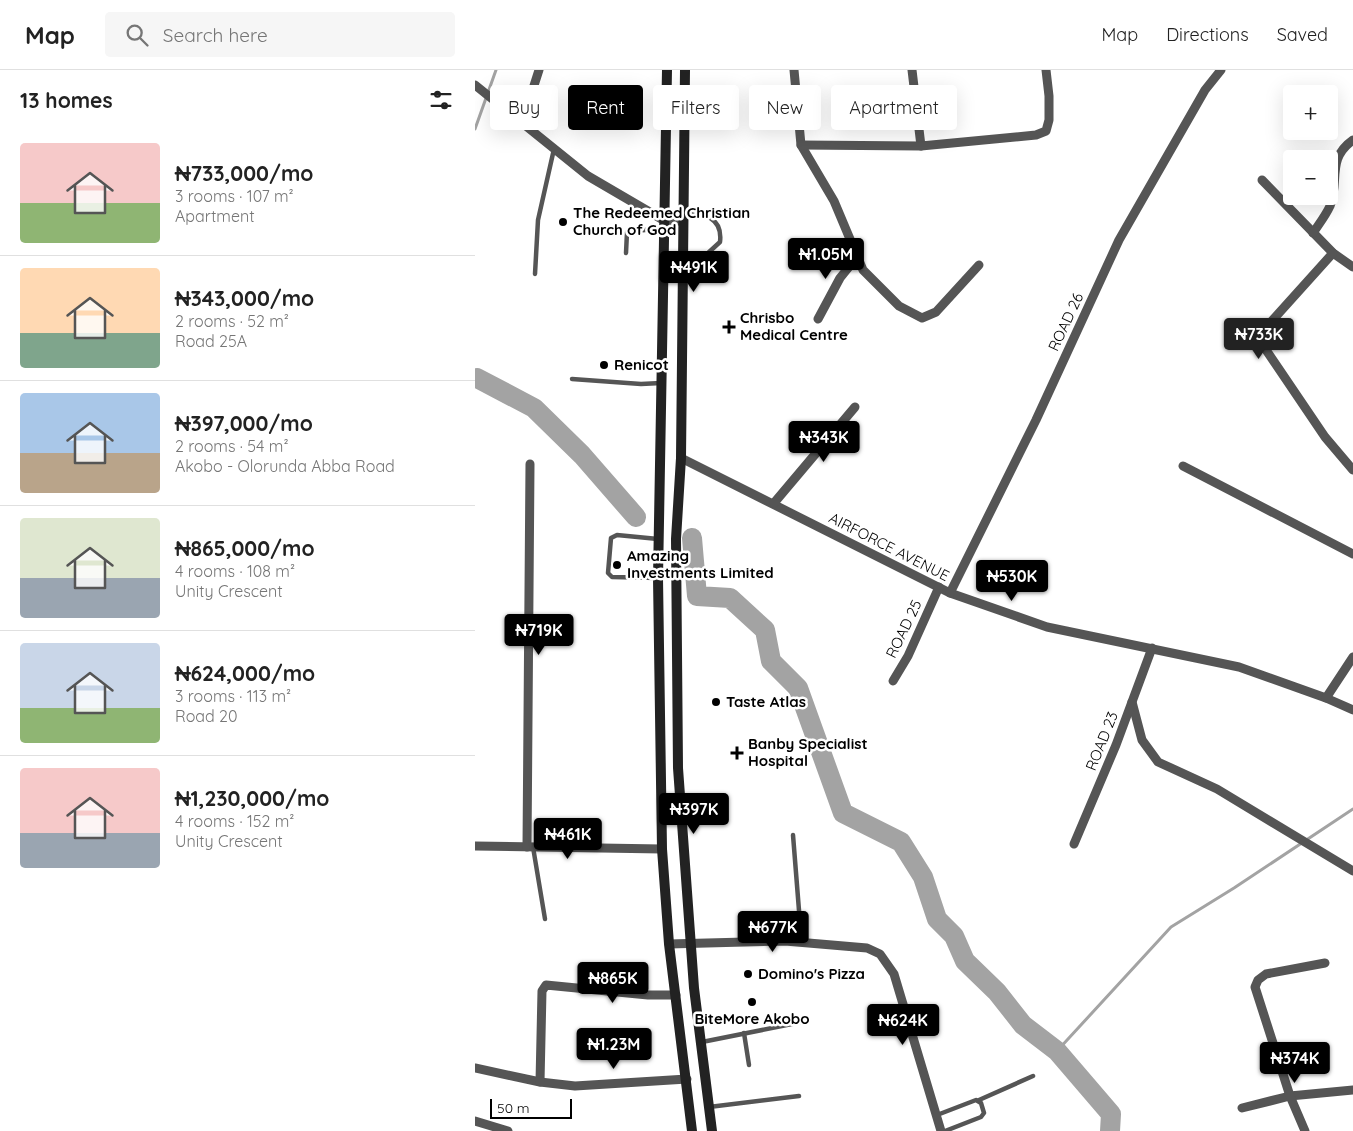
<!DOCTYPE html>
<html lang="en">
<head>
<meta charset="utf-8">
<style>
	:root { --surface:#fff; --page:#f6f6f6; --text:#222; --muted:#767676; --line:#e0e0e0; --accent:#000 }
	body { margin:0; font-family:Quicksand,sans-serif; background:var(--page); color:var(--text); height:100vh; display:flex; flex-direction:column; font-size:19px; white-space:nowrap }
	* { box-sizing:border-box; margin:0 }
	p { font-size:16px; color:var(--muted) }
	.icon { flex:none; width:28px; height:28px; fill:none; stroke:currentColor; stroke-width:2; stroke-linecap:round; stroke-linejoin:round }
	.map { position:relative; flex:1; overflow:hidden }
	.details { display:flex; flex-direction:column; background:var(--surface); width:475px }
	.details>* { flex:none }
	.banner { position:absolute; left:15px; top:15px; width:475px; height:45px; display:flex; gap:10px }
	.tools { position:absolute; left:808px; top:15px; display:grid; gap:10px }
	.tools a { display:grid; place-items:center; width:55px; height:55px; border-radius:5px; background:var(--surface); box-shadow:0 5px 20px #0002; font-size:25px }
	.scale { position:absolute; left:15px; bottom:12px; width:82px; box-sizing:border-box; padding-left:5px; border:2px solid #000; border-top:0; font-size:14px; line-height:18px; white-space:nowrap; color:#000; -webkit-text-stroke:4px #fff; paint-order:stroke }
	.price { position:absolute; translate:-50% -42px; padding:0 11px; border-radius:5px; background:var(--accent); color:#fff; font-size:16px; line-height:32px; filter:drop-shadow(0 1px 2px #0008) }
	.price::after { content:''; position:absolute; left:50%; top:30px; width:15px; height:11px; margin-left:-8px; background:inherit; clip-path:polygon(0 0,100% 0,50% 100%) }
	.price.selected { background:#222; color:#fff }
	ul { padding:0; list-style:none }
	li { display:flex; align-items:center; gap:15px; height:125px; padding:0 20px }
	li+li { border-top:1px solid var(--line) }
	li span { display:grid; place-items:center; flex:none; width:140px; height:100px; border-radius:5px; color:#555 }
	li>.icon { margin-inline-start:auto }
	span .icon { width:60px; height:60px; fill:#fffc; stroke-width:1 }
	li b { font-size:21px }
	h2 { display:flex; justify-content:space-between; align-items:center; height:60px; padding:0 20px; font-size:21px }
	.tag { padding:0 18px; border-radius:5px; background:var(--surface); box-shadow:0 5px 20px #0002; font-size:18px; line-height:45px }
	.tag.selected { background:var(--accent); color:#fff }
	header { display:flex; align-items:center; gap:30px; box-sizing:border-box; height:70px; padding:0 25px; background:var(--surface); border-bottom:1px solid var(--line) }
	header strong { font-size:24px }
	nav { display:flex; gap:28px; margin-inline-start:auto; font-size:18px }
	.search { width:350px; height:45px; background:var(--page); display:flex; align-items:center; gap:12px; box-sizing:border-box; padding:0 18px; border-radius:5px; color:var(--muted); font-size:19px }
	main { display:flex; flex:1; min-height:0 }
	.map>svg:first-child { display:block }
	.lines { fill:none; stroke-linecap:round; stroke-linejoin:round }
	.stream { stroke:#a3a3a3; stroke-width:3 }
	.river { stroke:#a3a3a3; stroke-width:20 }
	.lane { stroke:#555; stroke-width:4.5 }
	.street { stroke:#555; stroke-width:9 }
	.secondary { stroke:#222; stroke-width:10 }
	.poi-dot { fill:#000; stroke:#fff; stroke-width:2 }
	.labels { text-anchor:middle; stroke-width:5; stroke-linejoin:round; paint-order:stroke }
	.poi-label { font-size:15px; font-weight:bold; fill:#000; stroke:#fff; text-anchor:start }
	.street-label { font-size:15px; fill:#000; stroke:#fff }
</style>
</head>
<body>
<header>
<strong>Map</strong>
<div class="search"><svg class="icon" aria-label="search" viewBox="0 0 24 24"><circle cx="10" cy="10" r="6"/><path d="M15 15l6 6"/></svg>Search here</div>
<nav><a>Map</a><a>Directions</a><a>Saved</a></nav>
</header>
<main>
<section class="details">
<h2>13 homes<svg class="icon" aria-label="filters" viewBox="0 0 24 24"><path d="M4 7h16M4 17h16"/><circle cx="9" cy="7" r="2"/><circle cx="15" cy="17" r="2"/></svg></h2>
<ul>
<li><span style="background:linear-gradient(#f6c9c9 60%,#8fb573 0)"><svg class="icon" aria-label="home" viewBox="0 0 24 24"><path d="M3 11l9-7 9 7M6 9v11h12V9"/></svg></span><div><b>₦733,000/mo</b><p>3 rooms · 107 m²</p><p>Apartment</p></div></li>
<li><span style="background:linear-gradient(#ffd9b3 65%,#7fa58c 0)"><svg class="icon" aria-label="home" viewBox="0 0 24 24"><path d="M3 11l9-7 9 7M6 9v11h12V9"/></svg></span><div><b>₦343,000/mo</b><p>2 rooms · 52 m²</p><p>Road 25A</p></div></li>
<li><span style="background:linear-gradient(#a9c7e8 60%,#b9a48a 0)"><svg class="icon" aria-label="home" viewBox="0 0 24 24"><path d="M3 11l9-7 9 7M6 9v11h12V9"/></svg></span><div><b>₦397,000/mo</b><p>2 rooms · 54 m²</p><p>Akobo - Olorunda Abba Road</p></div></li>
<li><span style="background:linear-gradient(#dfe7d0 60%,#9aa5b1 0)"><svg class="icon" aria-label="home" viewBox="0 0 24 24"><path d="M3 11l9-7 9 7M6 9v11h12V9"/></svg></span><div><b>₦865,000/mo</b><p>4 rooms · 108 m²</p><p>Unity Crescent</p></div></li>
<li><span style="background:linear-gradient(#c9d6e8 65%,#8fb573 0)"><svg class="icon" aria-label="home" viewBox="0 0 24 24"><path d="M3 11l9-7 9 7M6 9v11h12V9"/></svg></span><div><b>₦624,000/mo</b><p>3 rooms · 113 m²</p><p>Road 20</p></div></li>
<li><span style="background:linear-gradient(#f6c9c9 65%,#9aa5b1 0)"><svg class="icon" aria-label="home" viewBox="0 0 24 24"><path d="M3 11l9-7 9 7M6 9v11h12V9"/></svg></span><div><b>₦1,230,000/mo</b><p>4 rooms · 152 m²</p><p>Unity Crescent</p></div></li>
</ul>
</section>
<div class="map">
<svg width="878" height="1061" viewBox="0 0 878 1061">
	<rect width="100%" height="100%" fill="#fff"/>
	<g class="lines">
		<g class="stream">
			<path d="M0 59 21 0"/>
			<path d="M0 304 2 308"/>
			<path d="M582 981 696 857 759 818 878 739"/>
		</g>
		<g class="river">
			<path d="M2 308 59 338 107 385 161 447"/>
			<path d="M217 468 222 526 255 528 290 560 296 591 323 618 368 743 426 772 448 807 462 849 479 866 490 891 522 922 548 955 582 981 636 1044 635 1061"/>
		</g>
		<g class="lane">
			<path d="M151 183 152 162 188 158"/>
			<path d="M209 189 233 183 245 172C248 147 229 144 209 141"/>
			<path d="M60 204 63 150 79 79"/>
			<path d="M97 309 166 314 186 313"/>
			<path d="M183 469 142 465 136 468 133 503 137 507 183 508"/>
			<path d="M318 765 325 853"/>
			<path d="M58 777 70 849"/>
			<path d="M294 871 293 858 297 853H325V873"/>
			<path d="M269 963 274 995"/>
			<path d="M227 972 327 952"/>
			<path d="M504 1030 558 1006"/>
			<path d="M234 1037 324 1026"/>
			<path d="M462 1045 501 1030 506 1033 509 1043 506 1047 470 1061"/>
		</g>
		<g class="street">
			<path d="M319 0 326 75 359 131 388 200 424 236 447 248 461 242 504 195"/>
			<path d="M437 0 446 76"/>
			<path d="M0 15 113 106 190 151H208"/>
			<path d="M47 53 64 0"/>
			<path d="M326 75 446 76 561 65 571 61 574 50V26L571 0"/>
			<path d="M787 110 858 183 878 197"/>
			<path d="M838 163C844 154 851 145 855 136 865 111 851 89 878 70"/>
			<path d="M858 183 795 253C789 261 786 264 787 274L850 367 878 400"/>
			<path d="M343 249 365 208 382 187"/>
			<path d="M206 388 475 523 572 557 764 597 851 628 878 640"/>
			<path d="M708 396 878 484"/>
			<path d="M299 433 380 337"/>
			<path d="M475 523 561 350 644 170 730 20 746 0"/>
			<path d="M418 611 433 586 464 517"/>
			<path d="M851 628 878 587"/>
			<path d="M657 632 667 670 683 692 742 719 878 801"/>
			<path d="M599 774 641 675 677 578"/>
			<path d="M0 776 187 779"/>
			<path d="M52 777 55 394"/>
			<path d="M194 874 310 871 392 878 405 884 419 904 466 1061"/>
			<path d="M0 998 65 1012 100 1016 212 1009"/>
			<path d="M65 1012 67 921 71 915 173 925H201"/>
			<path d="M767 1038 815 1026 878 1020"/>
			<path d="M0 1051 33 1061"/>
			<path d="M830 1061 815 1026 780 917 783 910 791 904 850 893"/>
		</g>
		<g class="secondary">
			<path d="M192 0 183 508 187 779 194 874 217 1061"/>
			<path d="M210 0 206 388 201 469 203 698 219 918 237 1061"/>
		</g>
	</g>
	<g class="poi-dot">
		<circle cx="88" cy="152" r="5"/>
		<path d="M251.5 249.5h5v5h5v5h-5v5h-5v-5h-5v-5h5z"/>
		<circle cx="129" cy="295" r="5"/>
		<circle cx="142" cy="495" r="5"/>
		<circle cx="241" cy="632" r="5"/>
		<path d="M259.5 675.5h5v5h5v5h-5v5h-5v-5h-5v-5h5z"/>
		<circle cx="273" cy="904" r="5"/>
		<circle cx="277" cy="932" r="5"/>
	</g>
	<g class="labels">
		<g class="poi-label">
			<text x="98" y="148">The Redeemed Christian<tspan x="98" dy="17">Church of God</tspan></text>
			<text x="265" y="253">Chrisbo<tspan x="265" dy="17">Medical Centre</tspan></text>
			<text x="139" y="300">Renicot</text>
			<text x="152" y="491">Amazing<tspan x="152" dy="17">Investments Limited</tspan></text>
			<text x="251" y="637">Taste Atlas</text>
			<text x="273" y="679">Banby Specialist<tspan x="273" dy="17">Hospital</tspan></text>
			<text x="283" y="909">Domino's Pizza</text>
			<text x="277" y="954" text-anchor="middle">BiteMore Akobo</text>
		</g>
		<g class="street-label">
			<text transform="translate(591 252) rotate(-65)" y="5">ROAD 26</text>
			<text transform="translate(414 477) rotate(27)" y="5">AIRFORCE AVENUE</text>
			<text transform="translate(429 559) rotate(-64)" y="5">ROAD 25</text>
			<text transform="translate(627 671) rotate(-68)" y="5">ROAD 23</text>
		</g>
	</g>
</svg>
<div class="tools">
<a>+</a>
<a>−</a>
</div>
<div class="scale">50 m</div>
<b class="price" style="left:351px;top:210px">₦1.05M</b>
<b class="price" style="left:219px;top:223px">₦491K</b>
<b class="price selected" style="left:784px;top:290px">₦733K</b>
<b class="price" style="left:349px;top:393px">₦343K</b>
<b class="price" style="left:537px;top:532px">₦530K</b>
<b class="price" style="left:64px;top:586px">₦719K</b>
<b class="price" style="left:219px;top:765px">₦397K</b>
<b class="price" style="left:93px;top:790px">₦461K</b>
<b class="price" style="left:298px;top:883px">₦677K</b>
<b class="price" style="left:138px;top:934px">₦865K</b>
<b class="price" style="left:428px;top:976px">₦624K</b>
<b class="price" style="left:139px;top:1000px">₦1.23M</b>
<b class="price" style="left:820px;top:1014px">₦374K</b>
<div class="banner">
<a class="tag">Buy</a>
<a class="tag selected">Rent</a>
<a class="tag">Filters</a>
<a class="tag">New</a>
<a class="tag">Apartment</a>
</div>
</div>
</main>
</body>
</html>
